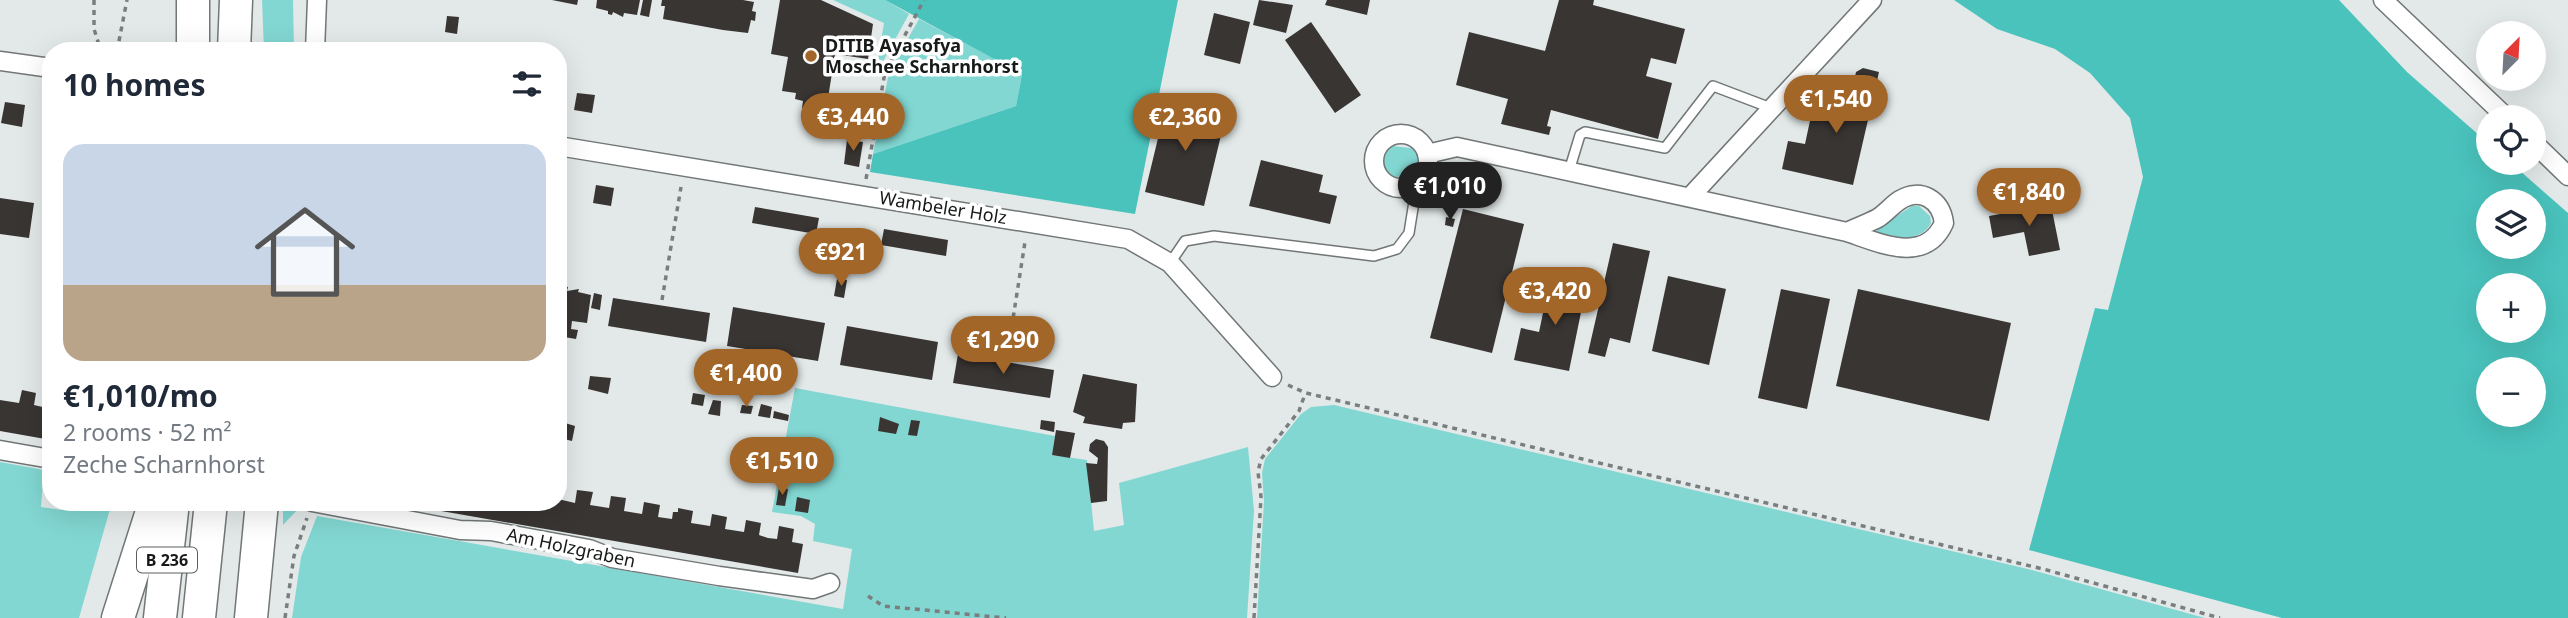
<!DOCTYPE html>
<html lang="en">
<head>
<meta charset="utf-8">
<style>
	:root { --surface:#fff; --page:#f6f6f7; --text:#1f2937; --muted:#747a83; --line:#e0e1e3; --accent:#a26629 }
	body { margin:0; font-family:"Noto Sans",sans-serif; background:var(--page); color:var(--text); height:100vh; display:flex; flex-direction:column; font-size:26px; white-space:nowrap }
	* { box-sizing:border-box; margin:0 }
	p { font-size:23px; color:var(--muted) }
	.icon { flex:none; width:38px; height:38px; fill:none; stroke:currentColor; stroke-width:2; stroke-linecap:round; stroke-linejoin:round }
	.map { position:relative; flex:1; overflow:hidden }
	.panel { position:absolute; left:42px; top:42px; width:525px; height:469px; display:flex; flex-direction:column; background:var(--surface); border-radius:28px; box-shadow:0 7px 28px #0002 }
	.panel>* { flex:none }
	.needle { width:46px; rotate:24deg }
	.tools { position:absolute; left:2476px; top:21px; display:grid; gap:14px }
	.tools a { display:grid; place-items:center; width:70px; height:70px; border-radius:50%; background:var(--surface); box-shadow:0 7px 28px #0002; font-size:35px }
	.price { position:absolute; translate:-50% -60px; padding:0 16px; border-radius:24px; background:var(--accent); color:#fff; font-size:23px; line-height:46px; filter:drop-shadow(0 2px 4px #0008) }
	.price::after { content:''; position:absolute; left:50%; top:42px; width:21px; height:16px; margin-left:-10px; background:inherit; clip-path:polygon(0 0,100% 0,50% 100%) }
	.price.active { background:#222; color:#fff }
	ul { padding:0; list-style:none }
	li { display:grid; align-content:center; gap:14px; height:371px; padding:0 21px }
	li+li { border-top:2px solid var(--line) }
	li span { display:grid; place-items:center; height:217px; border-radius:21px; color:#555 }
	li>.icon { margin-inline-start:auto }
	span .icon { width:126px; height:126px; fill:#fffc; stroke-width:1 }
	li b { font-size:30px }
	h2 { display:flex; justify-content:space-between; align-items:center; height:84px; padding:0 21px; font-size:30px }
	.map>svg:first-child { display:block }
	.green { fill:#82d7d2 }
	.forest { fill:#4ac3bd; fill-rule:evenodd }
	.building { fill:#393533 }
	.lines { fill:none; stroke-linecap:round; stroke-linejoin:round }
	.lane-casing { stroke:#717676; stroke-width:12 }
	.street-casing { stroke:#717676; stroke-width:21 }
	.highway-casing { stroke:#717676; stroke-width:35 }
	.path { stroke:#7a7e7e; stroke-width:3.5; stroke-dasharray:5 5; stroke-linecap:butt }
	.lane { stroke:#fff; stroke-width:9 }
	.street { stroke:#fff; stroke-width:18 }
	.highway { stroke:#fff; stroke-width:32 }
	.poi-dot { fill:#a26629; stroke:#fff; stroke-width:2.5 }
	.labels { text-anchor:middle; stroke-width:7; stroke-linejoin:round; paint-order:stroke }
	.shield { fill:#fff; stroke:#5d5f5f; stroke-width:2 }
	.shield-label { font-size:16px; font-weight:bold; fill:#181a1a }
	.poi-label { font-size:18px; font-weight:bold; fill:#181a1a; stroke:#fff; text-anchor:start }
	.street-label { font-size:18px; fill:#181a1a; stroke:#fff }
</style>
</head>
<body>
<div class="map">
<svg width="2568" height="618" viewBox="0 0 2568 618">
	<rect width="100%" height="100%" fill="#e3e9e9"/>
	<g class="green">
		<path d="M262 0H293L294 51H264Z"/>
		<path d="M833 0H885L909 14 875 76 884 23Z"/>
		<path d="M919 19 1022 73 1016 106 873 154 889 72Z"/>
		<path d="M1393 146 1419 149 1417 164 1404 176 1394 177 1382 166 1383 154Z"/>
		<path d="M1912 206H1919L1930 216 1931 223C1922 242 1894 239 1876 235L1878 228Z"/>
		<path d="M795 388 1055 436 1052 455 1087 460 1094 531 1124 525 1119 483 1248 447 1254 511 1247 618H292L301 557 317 516 843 609 852 549 813 541 815 524 801 516 772 512Z"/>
		<path d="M1334 405 2032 570 2205 618H1257L1264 501 1262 473 1265 459 1301 414 1311 407Z"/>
		<path d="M0 462 44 470 41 507 62 510 64 502H112L79 618H0Z"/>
		<path d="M283 502H300L299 508 283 525Z"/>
	</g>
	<g class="forest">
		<path d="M885 0H1178L1135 214 870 172 873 154 1016 106 1022 74Z"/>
		<path d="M1954 0H2339L2407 72 2488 143V163H2511L2568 213V618H2282L2029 550 2095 308 2108 310 2143 177 2130 118 2090 73 2055 49 1997 29ZM2488 201H2534V247H2488ZM2488 285H2534V331H2488ZM2488 369H2534V415H2488Z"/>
	</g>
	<g class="building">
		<path d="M552 0H578L577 5Z"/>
		<path d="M597 0H640L637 15 624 13 623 17 613 12 612 15 608 14V11L596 8Z"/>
		<path d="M643 0H652L649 17 640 15Z"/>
		<path d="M662 0H743L754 2 752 11 756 12 755 21 751 20 748 33 723 30 663 19 665 6H661Z"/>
		<path d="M780 0H821L873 24 868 59 835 54 826 111 802 108 803 101 795 99 796 93 782 91 788 57 771 54Z"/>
		<path d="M1259 0 1293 5 1286 33 1253 25Z"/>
		<path d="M1327 0H1370L1367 15 1325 5Z"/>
		<path d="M1559 0H1594L1593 5 1685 29 1676 64 1651 58 1646 76 1672 83 1658 139 1551 110 1547 126 1551 127 1549 135 1501 124 1508 99 1456 85 1469 32 1545 51Z"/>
		<path d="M1214 13 1250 22 1240 64 1204 55Z"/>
		<path d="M447 16 459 17 457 34 445 32Z"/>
		<path d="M1311 22 1361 95 1335 113 1285 40Z"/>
		<path d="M1863 68 1879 72 1853 185 1782 169 1788 141 1805 144 1811 116 1828 120 1834 91 1851 95 1856 72Z"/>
		<path d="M577 93 595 95 592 113 574 110Z"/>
		<path d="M1168 97 1214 109 1211 124 1223 127 1204 206 1145 192Z"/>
		<path d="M844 98 860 101 858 117 841 114Z"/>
		<path d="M5 102 25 105 22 127 1 123Z"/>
		<path d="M847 140 863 142 859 167 844 164Z"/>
		<path d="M1261 160 1323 175 1319 192 1337 196 1330 224 1249 206Z"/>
		<path d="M596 185 614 188 611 206 593 203Z"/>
		<path d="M0 198 34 203 29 238 0 234Z"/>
		<path d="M2051 205 2060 250 2029 256 2024 232 1993 238 1989 216Z"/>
		<path d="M755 207 819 218 816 234 752 223Z"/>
		<path d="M1463 209 1524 224 1492 353 1430 338Z"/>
		<path d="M1446 217 1455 219 1453 227 1445 225Z"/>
		<path d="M884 229 948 240 946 256 881 245Z"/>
		<path d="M1613 243 1650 251 1630 343 1610 338 1605 357 1588 353 1599 305 1595 304 1599 286 1603 287Z"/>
		<path d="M1551 275 1587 283 1569 371 1514 360 1521 328 1539 332Z"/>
		<path d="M1668 276 1726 289 1709 365 1652 351Z"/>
		<path d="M837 279 847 280 844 298 834 296Z"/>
		<path d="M564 286 568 287 567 291 579 289 578 292 591 295 587 323 572 321 571 329 578 330 576 339 558 336V289L563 290Z"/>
		<path d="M1781 289 1830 299 1807 409 1758 398Z"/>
		<path d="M1858 289 2011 323 1989 421 1836 386Z"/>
		<path d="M594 293 602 295 600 310 591 308Z"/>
		<path d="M613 298 710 313 706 342 608 326Z"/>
		<path d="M733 307 825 323 818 361 727 346Z"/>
		<path d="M847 326 938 342 932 380 840 365Z"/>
		<path d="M958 354 1054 370 1050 398 953 383Z"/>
		<path d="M1083 374 1137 384 1135 422 1123 423 1122 429 1083 423 1085 417 1073 412Z"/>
		<path d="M590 376 611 378 608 394 588 389Z"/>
		<path d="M22 390 36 393 34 405 51 409V440L0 431V400L19 403Z"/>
		<path d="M693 393 705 395 703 406 691 404Z"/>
		<path d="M713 400 721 401 720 416 708 414Z"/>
		<path d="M761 404 772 407 770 418 758 416Z"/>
		<path d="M742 405 753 406 751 414 740 413Z"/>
		<path d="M774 411 789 415 788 421 773 418Z"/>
		<path d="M880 417 899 424 896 434 878 431Z"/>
		<path d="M911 420 920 421 917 436 908 435Z"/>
		<path d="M1041 420 1055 422 1054 432 1040 429Z"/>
		<path d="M565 423 575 426 572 441 560 438Z"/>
		<path d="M1056 430 1075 433 1070 458 1052 455Z"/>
		<path d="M1096 439 1104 441 1108 447 1107 501 1091 503 1086 463 1097 464 1098 458 1089 451 1090 444Z"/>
		<path d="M779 487 788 489 785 506 776 505Z"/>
		<path d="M577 490 593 492 590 505 609 508 611 496 626 498 624 511 642 514 644 502 660 505 658 517 672 519 673 512H678V508L693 511 691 523 710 526 712 514 727 517 725 529 744 532 746 520 761 523 759 535 768 538 777 539 779 526 794 529 792 542 803 544 798 573 401 504 558 502V499L575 503Z"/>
		<path d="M797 497 810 500 808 513 795 511Z"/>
	</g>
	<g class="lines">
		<g class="lane-casing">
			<g id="lane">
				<path d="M1569 171 1580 135 1585 132 1665 148 1713 86 1771 108"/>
				<path d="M1170 263 1185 241 1214 236 1374 256 1397 249 1409 233 1417 183"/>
			</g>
		</g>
		<g class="street-casing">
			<g id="street">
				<path d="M2383 0 2506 117"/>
				<path d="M315 51 317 0"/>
				<path d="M0 61 51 68"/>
				<circle cx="1401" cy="161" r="27"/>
				<path d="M2534 143 2568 176"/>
				<path d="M558 146 1128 239 1170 263 1272 377"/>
				<path d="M1427 154 1457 147 1847 232C1880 243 1925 265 1944 223 1941 200 1921 187 1900 200 1892 205 1886 213 1878 218 1869 223 1857 227 1847 232"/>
				<path d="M1690 197 1872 0"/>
				<path d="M0 450 51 459"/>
				<path d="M312 502 460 530 491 531 589 549 612 558 719 576 813 589 830 583"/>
			</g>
		</g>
		<g class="highway-casing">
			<g id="highway">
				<path d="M193 51V0"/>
				<path d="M234 51 236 0"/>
				<path d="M118 618 155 502"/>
				<path d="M160 618 173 502"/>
				<path d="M199 618 211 502"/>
				<path d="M251 618 262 502"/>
			</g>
		</g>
		<g class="path">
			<path d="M94 0V29L101 51"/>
			<path d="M117 51 127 0"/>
			<path d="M866 179 885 72 924 0"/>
			<path d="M662 300 681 187"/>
			<path d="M1007 357 1025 242"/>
			<path d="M1288 385 1306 393 2043 569 2220 618"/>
			<path d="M868 596 883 606 1006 618"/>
			<path d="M285 618 294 556 307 518"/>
			<path d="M1254 618 1261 497 1258 472 1261 459 1299 411 1305 394"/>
		</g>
		<use href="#lane" class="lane"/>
		<use href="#street" class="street"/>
		<use href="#highway" class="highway"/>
	</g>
	<circle class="poi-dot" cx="811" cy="56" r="7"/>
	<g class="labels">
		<rect class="shield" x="137" y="547.5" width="60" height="25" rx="5"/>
		<g class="shield-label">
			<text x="167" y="566">B 236</text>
		</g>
		<g class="poi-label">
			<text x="825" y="52">DITIB Ayasofya<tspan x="825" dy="21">Moschee Scharnhorst</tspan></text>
		</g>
		<g class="street-label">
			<text transform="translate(943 208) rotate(9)" y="6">Wambeler Holz</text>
			<text transform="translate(571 548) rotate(12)" y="6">Am Holzgraben</text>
		</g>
	</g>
</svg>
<div class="tools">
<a><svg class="needle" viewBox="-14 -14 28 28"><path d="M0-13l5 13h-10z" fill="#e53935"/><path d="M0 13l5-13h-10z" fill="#747a83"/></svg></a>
<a><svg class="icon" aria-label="locate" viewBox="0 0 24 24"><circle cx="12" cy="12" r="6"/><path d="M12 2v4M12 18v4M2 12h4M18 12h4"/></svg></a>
<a><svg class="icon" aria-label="layers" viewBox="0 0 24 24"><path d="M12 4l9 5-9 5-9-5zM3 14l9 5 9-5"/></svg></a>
<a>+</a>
<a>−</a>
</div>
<b class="price" style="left:1836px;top:135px">€1,540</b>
<b class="price" style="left:853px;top:153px">€3,440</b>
<b class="price" style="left:1185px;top:153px">€2,360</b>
<b class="price active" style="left:1450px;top:222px">€1,010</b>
<b class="price" style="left:2029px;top:228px">€1,840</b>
<b class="price" style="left:841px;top:288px">€921</b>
<b class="price" style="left:1555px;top:327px">€3,420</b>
<b class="price" style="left:1003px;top:376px">€1,290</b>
<b class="price" style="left:746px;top:409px">€1,400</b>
<b class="price" style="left:782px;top:497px">€1,510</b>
<section class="panel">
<h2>10 homes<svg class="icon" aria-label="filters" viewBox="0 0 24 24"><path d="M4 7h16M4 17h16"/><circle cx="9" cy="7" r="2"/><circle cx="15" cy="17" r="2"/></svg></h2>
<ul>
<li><span style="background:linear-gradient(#c9d6e8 65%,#b9a48a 0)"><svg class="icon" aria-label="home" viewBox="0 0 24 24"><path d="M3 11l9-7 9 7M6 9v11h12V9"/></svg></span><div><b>€1,010/mo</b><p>2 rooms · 52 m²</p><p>Zeche Scharnhorst</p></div></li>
</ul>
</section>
</div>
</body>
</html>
